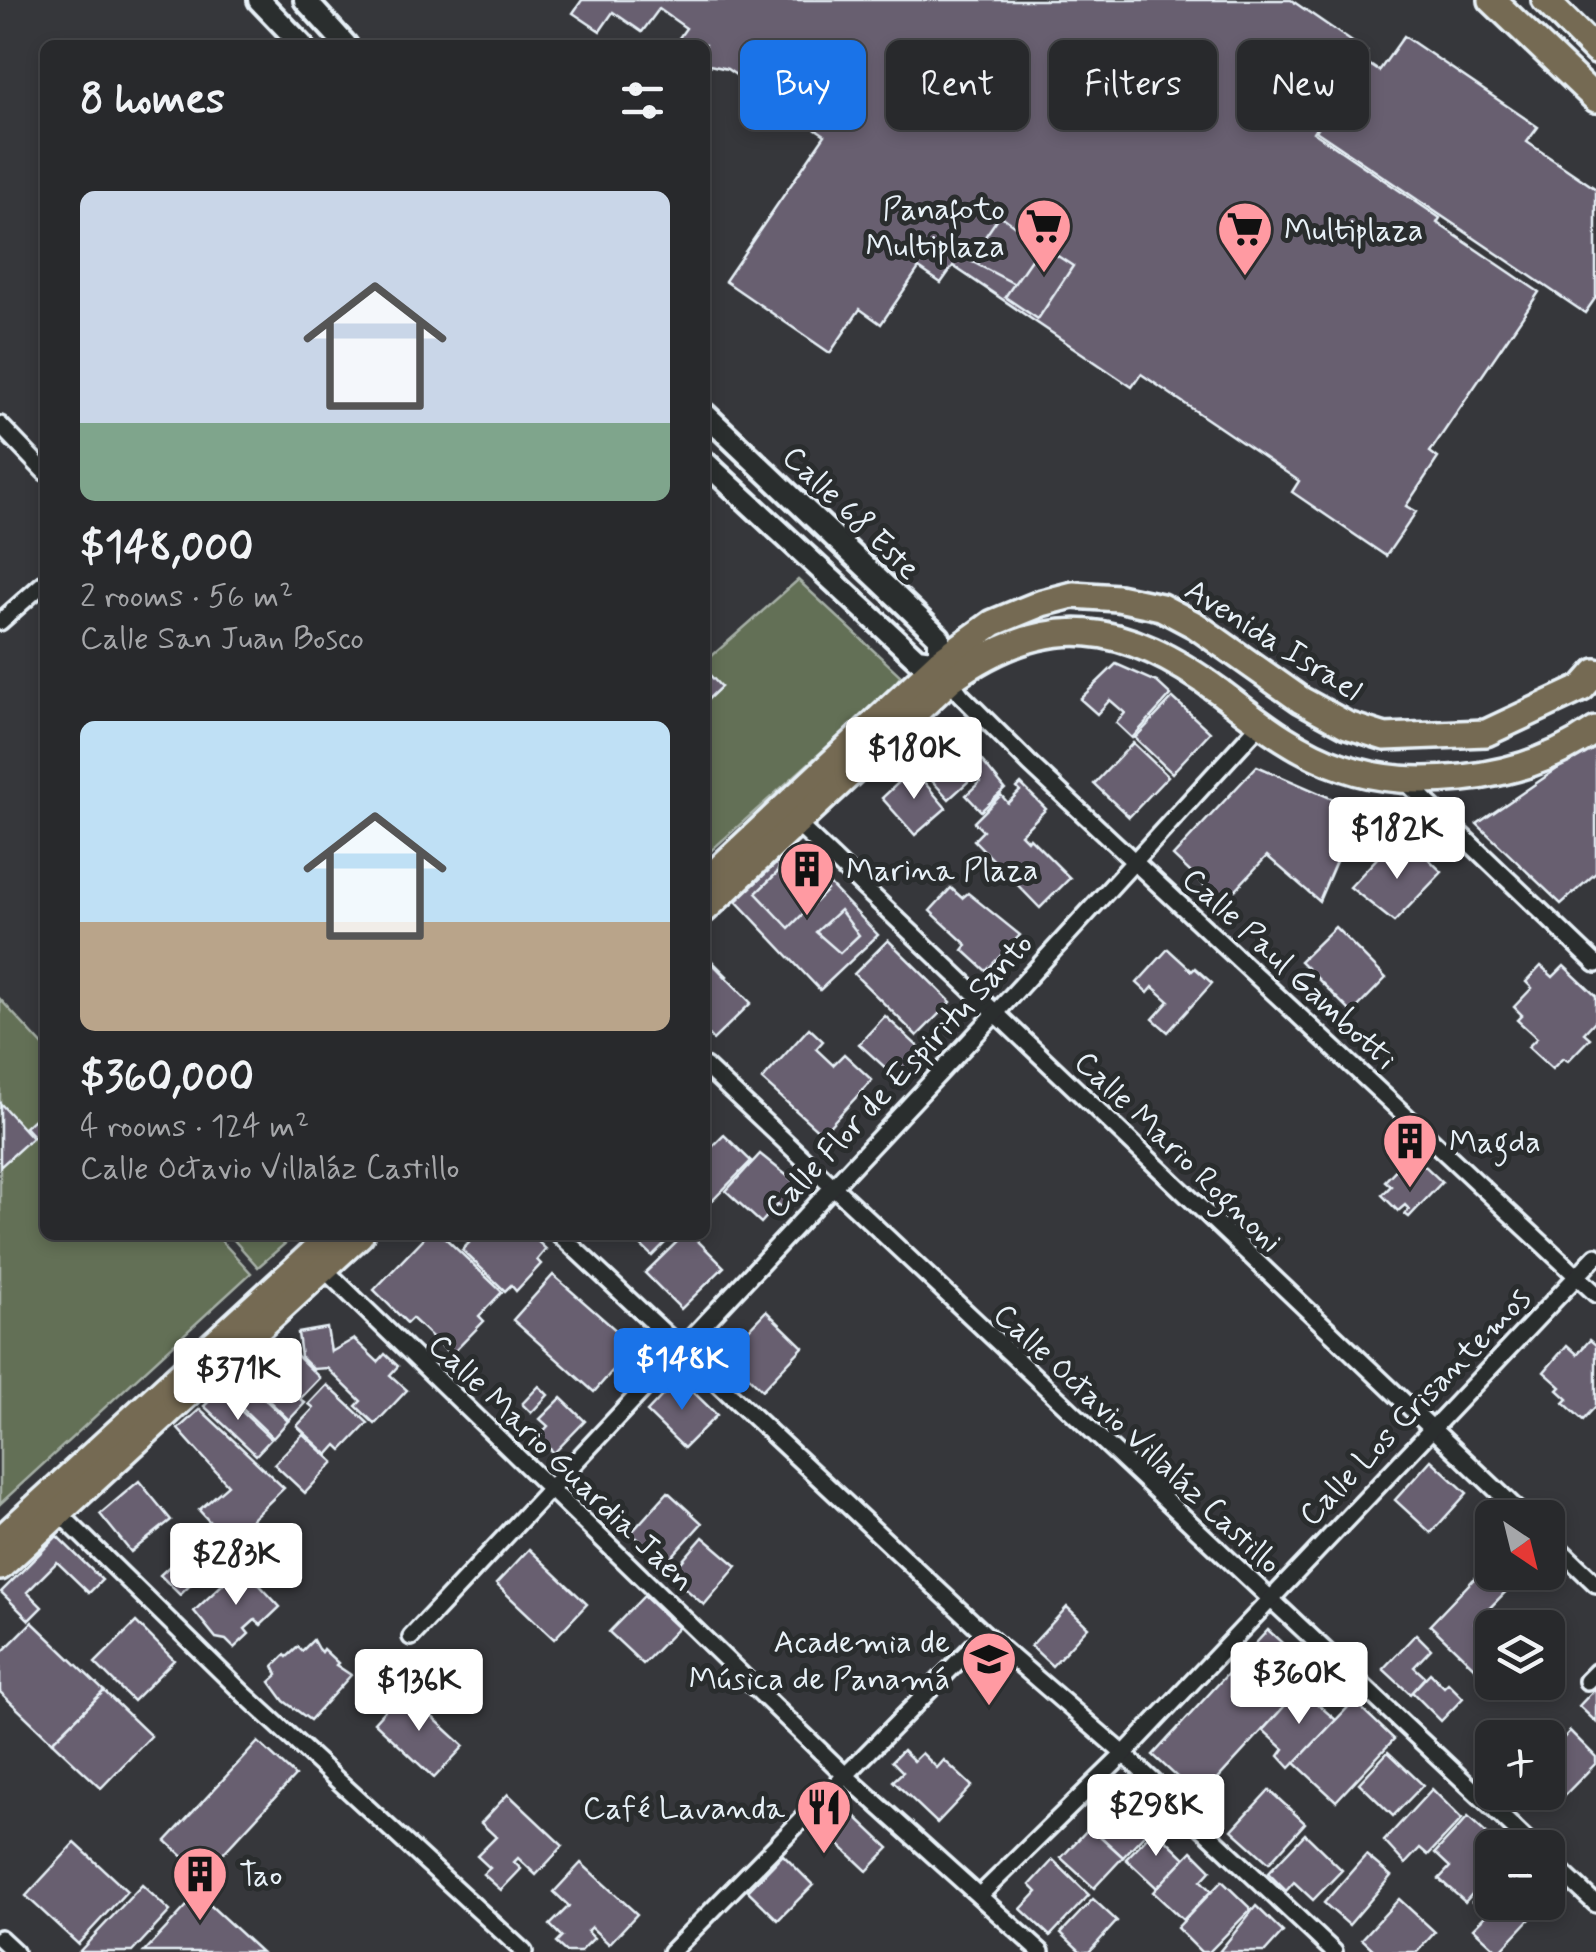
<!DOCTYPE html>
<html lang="en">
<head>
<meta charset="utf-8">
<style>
	:root { --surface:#28292c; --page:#343538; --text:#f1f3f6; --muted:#a5a6a9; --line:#444548; --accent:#1a73e8 }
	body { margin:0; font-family:Mynerve,sans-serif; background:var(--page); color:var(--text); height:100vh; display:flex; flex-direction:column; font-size:38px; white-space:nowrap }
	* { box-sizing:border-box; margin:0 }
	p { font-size:32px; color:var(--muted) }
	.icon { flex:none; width:55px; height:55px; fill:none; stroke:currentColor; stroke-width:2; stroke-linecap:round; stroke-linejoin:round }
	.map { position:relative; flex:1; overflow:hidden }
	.drawer { position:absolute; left:40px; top:40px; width:670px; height:1200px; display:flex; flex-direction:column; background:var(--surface); border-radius:15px; box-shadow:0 5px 15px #0003,0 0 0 2px var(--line) }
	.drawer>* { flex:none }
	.guide { position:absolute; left:740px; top:40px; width:705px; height:90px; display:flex; gap:20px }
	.needle { width:65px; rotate:145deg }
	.tools { position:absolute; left:1475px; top:1500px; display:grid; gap:20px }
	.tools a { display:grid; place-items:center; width:90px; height:90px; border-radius:15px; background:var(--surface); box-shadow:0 5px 15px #0003,0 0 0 2px var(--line); font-size:50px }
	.price { position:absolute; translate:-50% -85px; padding:0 22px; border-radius:10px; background:#fff; color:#222; font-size:32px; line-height:65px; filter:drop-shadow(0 2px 5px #0008) }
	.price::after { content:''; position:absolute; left:50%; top:60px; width:30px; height:22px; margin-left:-15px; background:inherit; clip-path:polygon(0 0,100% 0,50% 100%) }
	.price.on { background:var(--accent); color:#fff }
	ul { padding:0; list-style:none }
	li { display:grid; align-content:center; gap:20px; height:530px; padding:0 40px }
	li span { display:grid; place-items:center; height:310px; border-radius:15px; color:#555 }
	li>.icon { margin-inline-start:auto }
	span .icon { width:180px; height:180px; fill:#fffc; stroke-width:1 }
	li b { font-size:42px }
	h2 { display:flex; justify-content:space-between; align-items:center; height:120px; padding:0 40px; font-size:42px }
	.chip { padding:0 35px; border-radius:15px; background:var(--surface); box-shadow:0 5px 15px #0003,0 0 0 2px var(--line); font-size:35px; line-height:90px }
	.chip.on { background:var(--accent); color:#fff }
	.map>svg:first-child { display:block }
	.green { fill:#646f56; stroke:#a6b0a7; stroke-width:2.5 }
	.building { fill:#675f70; stroke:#e8f1f8; stroke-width:2.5 }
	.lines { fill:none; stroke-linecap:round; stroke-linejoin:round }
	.minor-casing { stroke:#e8f1f8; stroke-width:22 }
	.tertiary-casing { stroke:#e8f1f8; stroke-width:28 }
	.primary-casing { stroke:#e8f1f8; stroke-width:32 }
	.minor { stroke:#2a2d2e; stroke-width:15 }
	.tertiary { stroke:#2a2d2e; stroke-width:20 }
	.primary { stroke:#756b52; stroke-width:25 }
	.labels { text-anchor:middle; stroke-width:10; stroke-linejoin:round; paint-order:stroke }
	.poi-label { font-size:32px; fill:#e8f1f8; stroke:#2a2d2e; text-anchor:start }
	.street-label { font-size:32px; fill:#e8f1f8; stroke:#2a2d2e }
</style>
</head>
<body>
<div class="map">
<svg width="1596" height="1952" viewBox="0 0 1596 1952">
	<rect width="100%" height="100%" fill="#36373b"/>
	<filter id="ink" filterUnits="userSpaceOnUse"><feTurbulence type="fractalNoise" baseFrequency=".01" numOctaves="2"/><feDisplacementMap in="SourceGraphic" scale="20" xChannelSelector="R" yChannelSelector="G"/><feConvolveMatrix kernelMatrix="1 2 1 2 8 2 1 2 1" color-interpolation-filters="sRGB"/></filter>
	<g filter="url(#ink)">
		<g class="green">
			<path d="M798 580 901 676 886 694 705 856V702L721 687 705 670V662Z"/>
			<path d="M0 999 45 1048V1235H216L251 1273 0 1504Z"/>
			<path d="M234 1235H295L258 1267 233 1239Z"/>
		</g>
		<g class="building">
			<path d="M582 0H1291L1367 52 1313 132 1440 218 1437 223 1539 292 1430 452 1438 458 1406 506 1416 512 1386 556 1292 492 1299 481 1141 374 1132 387 953 266 941 283 919 268 881 324 860 309 830 353 725 281 825 135 727 69 705 64V45H674L686 28 659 9 642 32 613 12 600 31 573 13Z"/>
			<path d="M1404 36 1538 127 1527 142 1596 189V297L1585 313 1316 131 1364 61 1379 71Z"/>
			<path d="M1000 215 1041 245 1015 284 969 260Z"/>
			<path d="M1041 245 1073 266 1038 319 1005 297Z"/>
			<path d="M1116 664 1157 682 1171 695 1132 738 1116 723 1125 713 1110 700 1097 714 1080 699Z"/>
			<path d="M705 670 721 687 705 702Z"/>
			<path d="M1173 698 1210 732 1172 773 1135 738Z"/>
			<path d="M946 724 954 727 977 752 959 768 970 780 949 799 921 769 924 766 917 758 934 744 931 735Z"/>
			<path d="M1596 742V873L1561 904 1477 824Z"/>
			<path d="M1133 743 1168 776 1129 817 1094 784Z"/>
			<path d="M978 756 1005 789 981 811 966 795 980 782 967 767Z"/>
			<path d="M1257 766 1358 810 1319 901 1267 856 1223 903 1173 856Z"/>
			<path d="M913 769 946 808 915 835 882 798Z"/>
			<path d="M1021 784 1046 809 1021 834 1028 841 1030 838 1070 878 1040 908 974 840 983 831 974 822 1001 795 1008 803 1020 791 1017 788Z"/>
			<path d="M1408 845 1415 846 1442 872 1394 922 1350 887 1382 853 1396 865 1404 853 1402 849Z"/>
			<path d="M794 847 878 935 820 990 736 901Z"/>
			<path d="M790 858 802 860 808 865 811 875 827 890 789 928 756 893 777 873 780 865Z"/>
			<path d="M951 888 962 898 968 893 1020 935 986 971 963 950 967 945 930 911Z"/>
			<path d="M840 910 859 935 840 953 816 932Z"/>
			<path d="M1335 927 1386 978 1352 1013 1300 961Z"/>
			<path d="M888 940 951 1002 917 1036 854 974Z"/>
			<path d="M1168 949 1192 971 1195 968 1212 983 1168 1032 1153 1019 1169 1001 1153 987 1148 993 1137 983Z"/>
			<path d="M705 954 727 976 714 988 705 978Z"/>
			<path d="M705 956 751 1003 713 1040 705 1031Z"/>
			<path d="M1541 966 1553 977 1564 966 1596 996V1020L1584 1033 1590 1038 1568 1061 1563 1058 1552 1069 1528 1047 1537 1038 1517 1020 1522 1015 1514 1007 1532 988 1526 982Z"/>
			<path d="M885 1016 924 1052 907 1070 898 1062 889 1071 859 1044Z"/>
			<path d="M809 1028 823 1041 816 1049 833 1065 844 1054 872 1080 822 1134 762 1080Z"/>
			<path d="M0 1103 32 1138 0 1167Z"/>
			<path d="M45 1109V1149L25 1127Z"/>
			<path d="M724 1135 751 1161 708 1205 705 1202V1154Z"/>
			<path d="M760 1154 801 1187 782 1208 778 1204 761 1223 726 1191Z"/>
			<path d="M1408 1157 1419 1167 1422 1163 1442 1182 1409 1217 1405 1214 1409 1209 1405 1205 1398 1211 1382 1195 1391 1186 1385 1181Z"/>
			<path d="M427 1235H442L502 1292 479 1316 484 1321 451 1355 412 1318 407 1323 374 1290Z"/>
			<path d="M461 1235H531L546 1249 537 1260 541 1264 516 1291 511 1285 505 1291 462 1250 469 1243Z"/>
			<path d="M630 1235H673L652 1256Z"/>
			<path d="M684 1235H692L724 1267 681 1309 645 1273Z"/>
			<path d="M553 1275 634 1346 594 1392 513 1320Z"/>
			<path d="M766 1311 803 1347 762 1390 725 1354Z"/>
			<path d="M327 1328 331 1352 354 1339 378 1362 385 1354 398 1366 390 1375 407 1390 375 1424 356 1406 361 1401 327 1368 313 1369 301 1357 298 1333Z"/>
			<path d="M281 1340 320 1378 300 1399 305 1403 289 1420 245 1378Z"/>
			<path d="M1590 1340 1596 1345V1406L1583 1420 1564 1403 1568 1399 1558 1390 1561 1387 1544 1372 1567 1345 1577 1354Z"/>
			<path d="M237 1373 288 1421 273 1438 222 1389Z"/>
			<path d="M679 1378 717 1415 684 1448 647 1412Z"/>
			<path d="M327 1385 368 1423 342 1450 337 1445 328 1455 297 1426 314 1408 309 1404Z"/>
			<path d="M539 1386 548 1395 531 1413 522 1404Z"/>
			<path d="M220 1391 271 1439 256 1455 204 1406Z"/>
			<path d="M561 1398 585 1421 554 1453 538 1437 548 1426 540 1419Z"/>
			<path d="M200 1409 284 1488 228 1542 199 1510 228 1485 178 1429Z"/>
			<path d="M303 1434 334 1462 305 1493 274 1464Z"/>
			<path d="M1431 1460 1467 1493 1431 1533 1395 1500Z"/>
			<path d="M139 1481 171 1520 131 1552 100 1514Z"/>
			<path d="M668 1492 702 1523 666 1563 631 1533Z"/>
			<path d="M57 1536 102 1580 89 1593 57 1562 27 1592 42 1607 29 1620 1 1592Z"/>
			<path d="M703 1537 737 1566 704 1605 670 1575Z"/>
			<path d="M529 1549 587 1604 554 1639 496 1584Z"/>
			<path d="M186 1551 205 1571 180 1595 160 1575Z"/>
			<path d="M1492 1560V1572H1525L1475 1623 1492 1640V1674L1487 1680 1430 1625Z"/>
			<path d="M242 1566 280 1607 261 1625 255 1620 245 1629 249 1634 234 1648 226 1640 216 1638 194 1611Z"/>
			<path d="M644 1596 678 1628 643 1664 609 1632Z"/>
			<path d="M1067 1607 1088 1627 1052 1666 1031 1646Z"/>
			<path d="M32 1622 104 1691 52 1742 0 1692V1654Z"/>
			<path d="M136 1622 174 1660 133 1701 95 1663Z"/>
			<path d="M1268 1630 1315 1673 1200 1798 1153 1755Z"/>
			<path d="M1416 1634 1431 1649 1414 1667 1425 1677 1410 1694 1383 1669Z"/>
			<path d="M313 1640 318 1649 321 1652 323 1649 338 1663 336 1665 351 1675 310 1720 284 1701 270 1682 278 1675 274 1666 285 1655 287 1657 298 1647 302 1651Z"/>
			<path d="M1430 1673 1444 1687 1448 1683 1463 1698 1441 1721 1412 1692Z"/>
			<path d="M1596 1688V1722L1579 1706Z"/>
			<path d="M1300 1689 1336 1720 1290 1768 1279 1756 1284 1749 1263 1730Z"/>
			<path d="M403 1690 464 1746 434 1778 374 1722Z"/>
			<path d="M104 1691 151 1736 101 1788 52 1742Z"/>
			<path d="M1354 1701 1394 1739 1336 1801 1295 1763Z"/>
			<path d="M1570 1731 1596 1757V1763L1554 1806 1541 1792H1548V1738H1544L1546 1735 1557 1745Z"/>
			<path d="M258 1742 295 1776 203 1875 166 1841Z"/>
			<path d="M903 1750 914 1761 922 1753 937 1768 944 1760 972 1786 937 1823 893 1781 903 1772 892 1761Z"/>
			<path d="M1388 1752 1423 1785 1393 1816 1359 1783Z"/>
			<path d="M1432 1789 1462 1819 1428 1855 1420 1848 1405 1864 1384 1841Z"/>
			<path d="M1269 1790 1305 1823 1269 1863 1232 1830Z"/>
			<path d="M1124 1791 1156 1822 1123 1857 1090 1827Z"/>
			<path d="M508 1794 563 1846 536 1875 518 1858 514 1862 521 1869 501 1890 483 1874 490 1868 477 1856 496 1837 481 1823Z"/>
			<path d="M852 1813 889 1848 867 1871 830 1836Z"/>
			<path d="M1468 1817 1502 1848H1492V1871L1465 1902 1439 1879 1450 1867 1435 1853Z"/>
			<path d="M1090 1827 1123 1857 1094 1888 1061 1858Z"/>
			<path d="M1155 1829 1185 1858 1157 1888 1126 1859Z"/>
			<path d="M1305 1834 1342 1870 1313 1900 1294 1882 1286 1891 1268 1873Z"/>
			<path d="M75 1843 127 1891 78 1944 26 1896Z"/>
			<path d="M1192 1851 1211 1870 1201 1881 1211 1891 1183 1920 1153 1892Z"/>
			<path d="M783 1855 813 1885 778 1920 748 1891Z"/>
			<path d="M1366 1855 1391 1876 1349 1925 1324 1903Z"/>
			<path d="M1053 1860 1089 1895 1050 1936 1021 1909 1037 1892 1030 1885Z"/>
			<path d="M581 1863 637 1914 609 1944 591 1927 587 1931 594 1938 580 1952H566L556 1943 562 1937 550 1925 569 1906 554 1892Z"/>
			<path d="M1492 1879V1902L1544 1904 1499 1952 1473 1928 1486 1915 1472 1902Z"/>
			<path d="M1222 1881 1251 1909 1209 1952H1201L1177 1928Z"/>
			<path d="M142 1885 170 1911 132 1952H79Z"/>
			<path d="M198 1894 261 1952H144Z"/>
			<path d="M1093 1899 1117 1921 1089 1952H1081L1061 1933Z"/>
			<path d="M1399 1899 1435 1932 1417 1952H1376L1362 1939Z"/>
			<path d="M1256 1906 1283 1932 1265 1952H1219Z"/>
		</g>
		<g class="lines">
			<g class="minor-casing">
				<g id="minor">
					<path d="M0 425 45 472"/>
					<path d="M0 622 45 582"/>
					<path d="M950 680 961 695 1030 764 1596 1294"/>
					<path d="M1405 781 1596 964"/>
					<path d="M796 823 1526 1518"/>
					<path d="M705 1066 1535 1848"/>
					<path d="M560 1235 985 1634 1124 1754 1334 1952"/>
					<path d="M320 1265 846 1776 1041 1952"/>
					<path d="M55 1509 245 1695 524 1952"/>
					<path d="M1548 1538 1596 1584"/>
					<path d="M411 1637 995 1014 1260 724"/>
					<path d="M1587 1681 1596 1672"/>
					<path d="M1548 1859 1596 1904"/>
					<path d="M980 1895 1124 1754 1596 1256"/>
					<path d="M0 1938 15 1952"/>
					<path d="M671 1952 985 1634"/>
				</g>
			</g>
			<g class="tertiary-casing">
				<g id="tertiary">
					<path d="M259 0 302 45"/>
					<path d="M305 0 346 45"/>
					<path d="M705 414 939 637V662"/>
					<path d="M705 462 917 659 939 662 945 672"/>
				</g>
			</g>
			<g class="primary-casing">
				<g id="primary">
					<path d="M1492 0 1596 99"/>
					<path d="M1545 0 1596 51"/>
					<path d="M705 882 939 662 993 623 1042 603 1073 595 1118 598 1161 607 1195 625 1301 700 1347 725 1385 737 1486 733 1582 688 1596 672"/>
					<path d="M705 909 950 680C1049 608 1125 622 1220 692 1258 721 1296 752 1342 767 1382 781 1421 782 1462 778 1510 773 1556 758 1596 730"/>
					<path d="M0 1540 332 1235"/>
					<path d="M0 1567 360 1235"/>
				</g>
			</g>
			<use href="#minor" class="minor"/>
			<use href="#tertiary" class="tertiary"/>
			<use href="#primary" class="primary"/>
		</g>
	</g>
	<defs>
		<g id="supermarket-pin" transform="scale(2.875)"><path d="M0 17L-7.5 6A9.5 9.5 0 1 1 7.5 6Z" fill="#ff9aa2" stroke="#2a2d2e"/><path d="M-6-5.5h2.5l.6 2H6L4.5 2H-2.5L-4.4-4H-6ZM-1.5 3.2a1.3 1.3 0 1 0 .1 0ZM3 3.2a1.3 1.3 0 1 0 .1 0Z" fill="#111"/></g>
		<g id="building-pin" transform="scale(2.875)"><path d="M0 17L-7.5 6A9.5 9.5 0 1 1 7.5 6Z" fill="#ff9aa2" stroke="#2a2d2e"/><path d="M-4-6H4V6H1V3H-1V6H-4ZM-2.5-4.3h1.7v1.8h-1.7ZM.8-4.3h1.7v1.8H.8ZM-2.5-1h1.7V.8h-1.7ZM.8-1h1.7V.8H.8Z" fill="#111"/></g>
		<g id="school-pin" transform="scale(2.875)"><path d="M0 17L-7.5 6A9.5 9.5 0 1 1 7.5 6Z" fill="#ff9aa2" stroke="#2a2d2e"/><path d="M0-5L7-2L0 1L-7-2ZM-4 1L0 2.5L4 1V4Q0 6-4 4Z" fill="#111"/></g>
		<g id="restaurant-pin" transform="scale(2.875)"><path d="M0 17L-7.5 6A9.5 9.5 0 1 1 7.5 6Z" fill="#ff9aa2" stroke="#2a2d2e"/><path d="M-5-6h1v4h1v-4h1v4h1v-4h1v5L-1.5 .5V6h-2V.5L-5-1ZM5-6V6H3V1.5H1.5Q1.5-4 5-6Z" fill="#111"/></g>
	</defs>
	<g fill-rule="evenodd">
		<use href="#supermarket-pin" x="1044" y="226"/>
		<use href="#supermarket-pin" x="1245" y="229"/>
		<use href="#building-pin" x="807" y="869"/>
		<use href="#building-pin" x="1410" y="1141"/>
		<use href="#school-pin" x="989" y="1659"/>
		<use href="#restaurant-pin" x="824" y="1807"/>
		<use href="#building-pin" x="200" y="1874"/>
	</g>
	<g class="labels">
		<g class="poi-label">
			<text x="1005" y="219" text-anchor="end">Panafoto<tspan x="1005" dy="37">Multiplaza</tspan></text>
			<text x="1284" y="240">Multiplaza</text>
			<text x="846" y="880">Marina Plaza</text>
			<text x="1449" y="1152">Magda</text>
			<text x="950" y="1652" text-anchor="end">Academia de<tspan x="950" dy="37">Música de Panamá</tspan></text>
			<text x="785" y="1818" text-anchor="end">Café Lavanda</text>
			<text x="239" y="1885">Tao</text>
		</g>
		<g class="street-label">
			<text transform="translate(852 512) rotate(44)" y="11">Calle 68 Este</text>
			<text transform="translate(1274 639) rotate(32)" y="11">Avenida Israel</text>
			<text transform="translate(1290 968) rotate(43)" y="11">Calle Paul Gambotti</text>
			<text transform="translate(898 1075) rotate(-47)" y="11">Calle Flor de Espiritu Santo</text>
			<text transform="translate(1179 1151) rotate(44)" y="11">Calle Mario Rognoni</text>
			<text transform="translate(1414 1406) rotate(-46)" y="11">Calle Los Crisantemos</text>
			<text transform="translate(1138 1438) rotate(43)" y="11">Calle Octavio Villaláz Castillo</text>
			<text transform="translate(562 1462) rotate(44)" y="11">Calle Mario Guardia Jaen</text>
		</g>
	</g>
</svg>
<div class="tools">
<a><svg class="needle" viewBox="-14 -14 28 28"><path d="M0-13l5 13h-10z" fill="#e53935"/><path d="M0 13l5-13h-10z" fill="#a5a6a9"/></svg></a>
<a><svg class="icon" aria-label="layers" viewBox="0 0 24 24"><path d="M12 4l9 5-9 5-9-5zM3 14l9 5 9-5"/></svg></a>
<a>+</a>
<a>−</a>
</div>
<b class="price" style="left:914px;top:802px">$180K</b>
<b class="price" style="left:1397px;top:882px">$182K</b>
<b class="price on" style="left:682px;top:1413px">$148K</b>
<b class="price" style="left:238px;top:1423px">$371K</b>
<b class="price" style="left:236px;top:1608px">$283K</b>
<b class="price" style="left:1299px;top:1727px">$360K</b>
<b class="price" style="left:419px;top:1734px">$136K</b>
<b class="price" style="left:1156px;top:1859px">$298K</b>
<div class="guide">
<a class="chip on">Buy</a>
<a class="chip">Rent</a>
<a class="chip">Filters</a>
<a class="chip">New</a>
</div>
<section class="drawer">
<h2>8 homes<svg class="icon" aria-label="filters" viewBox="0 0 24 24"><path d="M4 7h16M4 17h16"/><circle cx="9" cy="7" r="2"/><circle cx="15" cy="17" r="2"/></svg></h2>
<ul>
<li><span style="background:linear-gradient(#c9d6e8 75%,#7fa58c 0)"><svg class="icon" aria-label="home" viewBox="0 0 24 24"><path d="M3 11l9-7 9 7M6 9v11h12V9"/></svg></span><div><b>$148,000</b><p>2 rooms · 56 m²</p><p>Calle San Juan Bosco</p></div></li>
<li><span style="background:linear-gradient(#bfe0f5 65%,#b9a48a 0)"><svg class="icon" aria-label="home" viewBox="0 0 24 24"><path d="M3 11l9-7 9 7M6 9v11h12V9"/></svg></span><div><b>$360,000</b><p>4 rooms · 124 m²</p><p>Calle Octavio Villaláz Castillo</p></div></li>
</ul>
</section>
</div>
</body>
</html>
